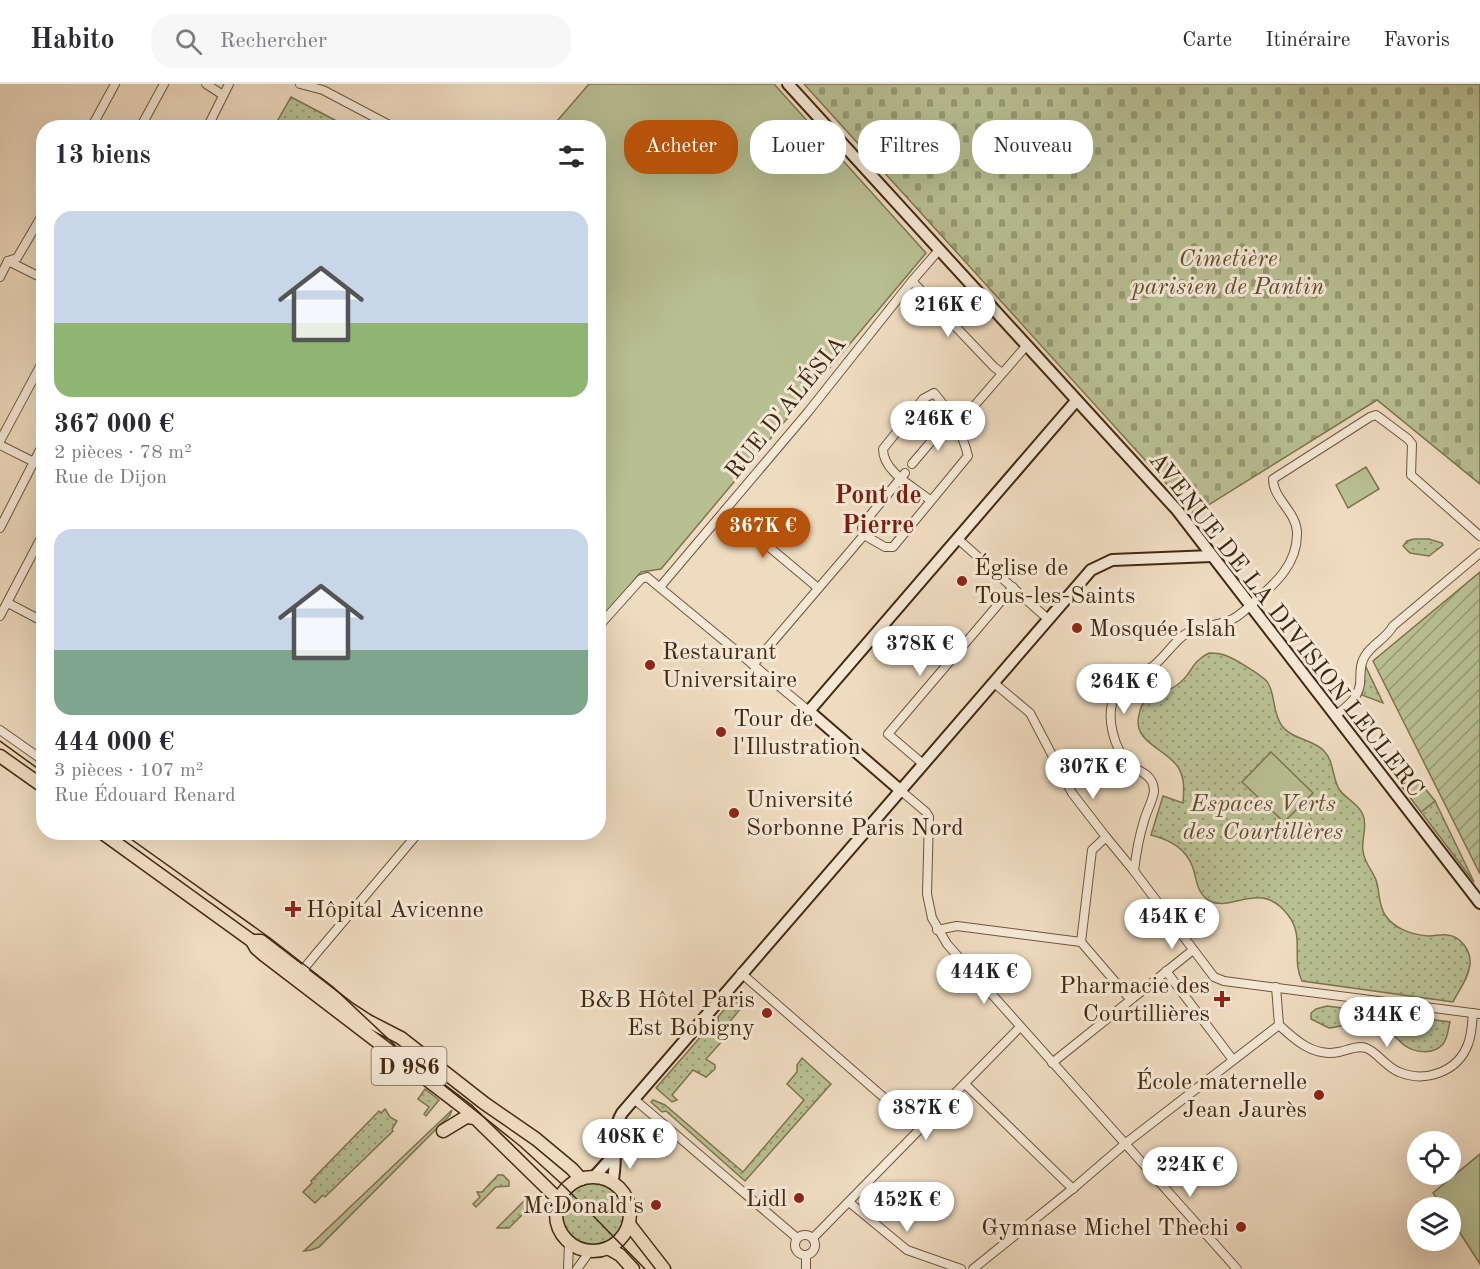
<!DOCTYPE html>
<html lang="fr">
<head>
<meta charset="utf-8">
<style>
	:root { --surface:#fff; --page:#f7f7f7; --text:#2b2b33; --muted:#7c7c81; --line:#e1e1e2; --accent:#b45309 }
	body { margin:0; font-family:"Old Standard TT",serif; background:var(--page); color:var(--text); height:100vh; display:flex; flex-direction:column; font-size:22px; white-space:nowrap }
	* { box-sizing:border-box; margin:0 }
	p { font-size:20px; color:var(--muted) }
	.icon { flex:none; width:33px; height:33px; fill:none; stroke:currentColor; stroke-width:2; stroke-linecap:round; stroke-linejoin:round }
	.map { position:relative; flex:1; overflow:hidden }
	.panel { position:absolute; left:36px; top:36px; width:570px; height:720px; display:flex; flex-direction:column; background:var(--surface); border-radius:24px; box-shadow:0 6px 24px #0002 }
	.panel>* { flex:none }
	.banner { position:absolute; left:624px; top:36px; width:570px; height:54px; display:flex; gap:12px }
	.buttons { position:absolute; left:1407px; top:1047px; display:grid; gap:12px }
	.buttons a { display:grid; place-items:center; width:54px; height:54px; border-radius:50%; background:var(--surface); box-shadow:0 6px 24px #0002; font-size:30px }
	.price { position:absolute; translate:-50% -51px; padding:0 14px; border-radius:21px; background:#fff; color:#222; font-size:20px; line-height:39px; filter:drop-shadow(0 2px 3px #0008) }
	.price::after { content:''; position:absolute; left:50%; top:36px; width:18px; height:14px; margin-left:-9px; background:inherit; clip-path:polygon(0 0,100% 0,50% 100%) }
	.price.active { background:var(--accent); color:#fff }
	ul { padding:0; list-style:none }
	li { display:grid; align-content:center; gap:12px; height:318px; padding:0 18px }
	li span { display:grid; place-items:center; height:186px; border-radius:18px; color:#555 }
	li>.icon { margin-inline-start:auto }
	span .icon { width:108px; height:108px; fill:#fffc; stroke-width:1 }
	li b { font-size:26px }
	h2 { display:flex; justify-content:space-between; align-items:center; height:72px; padding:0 18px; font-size:26px }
	.chip { padding:0 21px; border-radius:24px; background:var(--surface); box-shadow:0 6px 24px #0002; font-size:21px; line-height:54px }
	.chip.active { background:var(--accent); color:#fff }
	header { display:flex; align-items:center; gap:36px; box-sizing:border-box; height:84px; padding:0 30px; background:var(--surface); border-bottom:2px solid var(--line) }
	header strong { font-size:28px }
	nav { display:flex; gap:33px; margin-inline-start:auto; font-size:21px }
	.search { width:420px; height:54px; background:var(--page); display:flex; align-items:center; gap:15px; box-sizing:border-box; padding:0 21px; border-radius:24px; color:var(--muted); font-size:22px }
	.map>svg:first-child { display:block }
	.grass { fill:url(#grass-dots); stroke:#7e7450; stroke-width:1.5 }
	.cemetery { fill:url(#cemetery-stones); stroke:#7e7450; stroke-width:1.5 }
	.garden { fill:url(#garden-furrows); stroke:#7e7450; stroke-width:1.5 }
	.pitch { fill:#b8c093; stroke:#7e7450; stroke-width:1.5 }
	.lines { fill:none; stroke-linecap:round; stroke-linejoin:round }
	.street-casing { stroke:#6f563a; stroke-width:10 }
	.secondary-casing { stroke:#44290e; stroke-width:14 }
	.primary-casing { stroke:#44290e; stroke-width:15 }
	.street { stroke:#f5e8d6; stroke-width:8 }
	.secondary { stroke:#f5e8d6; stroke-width:10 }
	.primary { stroke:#efdbc0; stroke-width:12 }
	.tram { stroke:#44290e; stroke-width:1.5 }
	.poi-dot { fill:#8f2418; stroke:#f5e8d6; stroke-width:2 }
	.labels { text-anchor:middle; stroke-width:6; stroke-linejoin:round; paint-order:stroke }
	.shield { fill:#f5e8d6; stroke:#79624a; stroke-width:1.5 }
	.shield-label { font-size:22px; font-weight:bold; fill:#44290e }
	.park-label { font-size:24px; font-style:italic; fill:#614f2f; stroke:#f5e8d6 }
	.street-label { font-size:24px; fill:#44290e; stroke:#f5e8d6 }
	.poi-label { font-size:24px; fill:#44290e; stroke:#f5e8d6; text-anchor:start }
	.neighbourhood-label { font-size:26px; font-weight:bold; fill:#7a1f14; stroke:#f5e8d6 }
</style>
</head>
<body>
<header>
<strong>Habito</strong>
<div class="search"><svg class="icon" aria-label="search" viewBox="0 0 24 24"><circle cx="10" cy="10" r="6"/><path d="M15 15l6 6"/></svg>Rechercher</div>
<nav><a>Carte</a><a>Itinéraire</a><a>Favoris</a></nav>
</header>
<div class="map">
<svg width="1480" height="1185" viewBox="0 0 1480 1185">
	<defs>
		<pattern id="grass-dots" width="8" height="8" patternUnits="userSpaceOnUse" patternTransform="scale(1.5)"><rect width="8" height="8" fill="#b8c093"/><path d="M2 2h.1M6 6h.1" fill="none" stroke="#979c76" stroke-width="1.8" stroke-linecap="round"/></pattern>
		<pattern id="cemetery-stones" width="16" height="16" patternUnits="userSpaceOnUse" patternTransform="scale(1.5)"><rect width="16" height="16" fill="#b8c093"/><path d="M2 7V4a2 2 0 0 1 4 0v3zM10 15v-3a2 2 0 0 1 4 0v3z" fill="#979c76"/></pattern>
		<pattern id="garden-furrows" width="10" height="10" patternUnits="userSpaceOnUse" patternTransform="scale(1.5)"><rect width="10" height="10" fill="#b8c093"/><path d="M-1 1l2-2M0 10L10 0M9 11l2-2" fill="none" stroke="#979c76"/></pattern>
	</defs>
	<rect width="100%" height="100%" fill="#efdbc0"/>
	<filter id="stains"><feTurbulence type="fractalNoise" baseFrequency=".00333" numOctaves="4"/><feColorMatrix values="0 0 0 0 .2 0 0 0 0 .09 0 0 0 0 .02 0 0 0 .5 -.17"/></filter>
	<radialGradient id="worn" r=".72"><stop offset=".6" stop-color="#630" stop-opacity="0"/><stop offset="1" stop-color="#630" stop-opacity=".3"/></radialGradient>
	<g class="grass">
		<path d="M291 13 348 43H274Z"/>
		<path d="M1414 455H1429L1442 459 1443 461 1429 472 1410 469 1403 462 1407 457Z"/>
		<path d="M1209 569C1216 569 1221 569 1227 572 1235 575 1265 593 1268 599 1276 613 1272 628 1282 642 1293 656 1313 655 1324 667 1334 677 1332 693 1339 705 1345 715 1359 719 1363 731 1368 743 1361 755 1363 767 1364 778 1372 786 1376 796 1380 808 1378 820 1385 831 1394 845 1413 851 1429 852 1435 852 1441 850 1447 851 1461 852 1471 867 1470 880 1469 893 1459 906 1453 918L1302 897C1291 875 1305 852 1288 831 1260 794 1231 830 1208 816 1196 807 1197 796 1193 784 1186 764 1170 756 1151 751L1163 712 1183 719C1184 706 1185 694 1178 683 1165 664 1132 658 1139 631 1140 625 1143 618 1148 615 1157 608 1168 608 1177 601 1193 590 1189 579 1209 569Z"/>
		<path d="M1364 579 1383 619 1362 611Z"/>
		<path d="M1435 717 1474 798 1421 728Z"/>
		<path d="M733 915 742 923 726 942 719 941 718 933Z"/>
		<path d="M1327 922 1450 938C1448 945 1448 954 1443 960 1434 971 1414 969 1404 961 1395 954 1390 945 1379 940 1360 933 1347 942 1329 944L1311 935V929L1316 925Z"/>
		<path d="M714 948 723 956 706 975 715 981V985L706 993 693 986 672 1011 677 1016 672 1018 656 1004 703 950 711 951Z"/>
		<path d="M802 974 831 1000 745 1097 666 1027 662 1028 651 1018 653 1016 665 1021 743 1088 804 1016 787 1000 797 988V981Z"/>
		<path d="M425 1005 439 1016 426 1032 424 1030 429 1023 418 1015Z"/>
		<path d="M385 1025 390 1033 397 1037 392 1045 393 1047 328 1110 325 1113 323 1111 315 1119 303 1108 312 1099 311 1097 379 1027 381 1029Z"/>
		<path d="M452 1026 450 1031 319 1163 311 1166 304 1167Z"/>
		<path d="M498 1091H503L509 1097V1102L496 1103 476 1123 473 1120 480 1113 477 1108H482Z"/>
		<circle cx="593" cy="1130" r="33"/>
		<path d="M525 1116 526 1127 509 1144H497Z"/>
	</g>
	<path class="cemetery" d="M804 0H1480V400L1377 316 1194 430Z"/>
	<path class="garden" d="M1480 488V790L1373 577Z"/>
	<g class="pitch">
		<path d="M589 0H774L926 169 661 485 641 488 599 538 598 44H551Z"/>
		<path d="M1366 383 1379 405 1348 424 1336 401Z"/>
		<path d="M1271 668 1313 709 1284 738 1242 698Z"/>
		<path d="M1415 692 1435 717 1421 728 1402 703Z"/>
		<path d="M1480 1070V1180L1451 1135 1450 1124 1443 1123 1433 1109Z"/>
	</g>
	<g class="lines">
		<g class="street-casing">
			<g id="street">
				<path d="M206 0 223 11"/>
				<path d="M300 0 323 6 395 44"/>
				<path d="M91 44 115 0"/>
				<path d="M140 44 164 0"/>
				<path d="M207 44 229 0"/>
				<path d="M8 177 17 174 44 128"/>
				<path d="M8 177 44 195"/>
				<path d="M0 193 8 177"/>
				<path d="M912 197 994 283 1002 289"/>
				<path d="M0 357 44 275"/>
				<path d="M0 361 44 383"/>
				<path d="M912 380 945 341 962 336 1027 261"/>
				<path d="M725 426 818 504"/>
				<path d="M0 444 44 358"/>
				<path d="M864 451 885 463H893L968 372C963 350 949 326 934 309L923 315 883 365C883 388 914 403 930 416"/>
				<path d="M864 451 862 444 863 440 905 389"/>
				<path d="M958 455 1048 535"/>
				<path d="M660 503 808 328 912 197 939 166"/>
				<path d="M8 519 44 538"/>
				<path d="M0 532 44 448"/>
				<path d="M598 543 641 495 647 493 809 627"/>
				<path d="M753 581 864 451"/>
				<path d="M994 599 1030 629 1072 709 1106 753 1092 766 1081 858"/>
				<path d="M1335 632C1346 623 1358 615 1360 600 1361 590 1359 581 1365 572 1372 560 1386 555 1393 542L1480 469"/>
				<path d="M0 646 44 677"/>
				<path d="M922 679 888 650 1013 503"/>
				<path d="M900 706 926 728 929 733 927 810 932 834 947 860 1237 1185"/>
				<path d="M1106 753 1134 787 1214 893 1224 897 1480 930"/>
				<path d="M1134 787C1136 770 1139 753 1144 737 1146 728 1153 717 1154 707 1154 706 1153 699 1152 698 1148 689 1138 687 1131 681 1114 667 1104 631 1116 610 1124 596 1139 591 1152 583 1164 574 1172 560 1184 551 1198 541 1213 543 1228 537 1238 534 1245 526 1253 519 1275 500 1298 480 1297 448 1296 427 1273 415 1273 395L1370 333 1376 331 1408 355 1412 360 1411 391 1480 452"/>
				<path d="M937 846 957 842 1081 858 1130 915"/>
				<path d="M1166 887 1233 976"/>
				<path d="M741 889 920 1045"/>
				<path d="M304 890 306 882 315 871 419 748"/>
				<path d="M703 933 717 945"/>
				<path d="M1279 941C1296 957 1314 973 1339 968 1348 966 1357 961 1366 964 1376 967 1386 983 1399 988 1425 999 1458 988 1468 960 1472 950 1472 939 1473 929"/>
				<path d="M1052 979 1193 866"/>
				<path d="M965 1000 1073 1105"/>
				<path d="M634 1015 797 1154"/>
				<path d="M849 1118 907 1166 961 1185"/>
				<circle cx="805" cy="1161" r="10"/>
				<path d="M813 1154 1020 943"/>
				<path d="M806 1171V1185"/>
				<path d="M568 1185 569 1159"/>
				<path d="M577 1185 590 1167"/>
				<path d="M973 1185 1076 1102 1126 1059 1279 941 1276 903"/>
			</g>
		</g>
		<g class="secondary-casing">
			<g id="secondary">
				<path d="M788 0 1177 426 1480 819"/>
				<path d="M900 706 809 627 1076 317"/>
				<path d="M594 1093 613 1072"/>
				<path d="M612 1099C619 1076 609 1051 622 1029L1091 486 1112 476 1212 472"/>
			</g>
		</g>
		<g class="primary-casing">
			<g id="primary">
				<path d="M0 672 44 703"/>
				<path d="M101 748 252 857 256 864 264 871 468 1027 558 1115"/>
				<path d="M252 857H261L348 924 368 937 401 954 484 1019 536 1055 572 1085 581 1095"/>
				<path d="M443 1047 466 1033 475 1034"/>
				<circle cx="593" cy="1130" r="37"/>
				<path d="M629 1140 664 1185"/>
				<path d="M608 1164 620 1171 633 1185"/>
			</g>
		</g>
		<use href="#street" class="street"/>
		<use href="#secondary" class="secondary"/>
		<use href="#primary" class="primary"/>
		<g class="tram">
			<path d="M0 657 44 689"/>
			<path d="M121 748 270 854 333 903 400 966 520 1062 566 1104 645 1185"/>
		</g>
	</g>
	<g class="poi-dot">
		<circle cx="962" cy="497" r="6"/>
		<circle cx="1077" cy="544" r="6"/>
		<circle cx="650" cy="581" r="6"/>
		<circle cx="721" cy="648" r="6"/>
		<circle cx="734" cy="729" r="6"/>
		<path d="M290 816h6v6h6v6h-6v6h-6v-6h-6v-6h6z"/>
		<path d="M1219 906h6v6h6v6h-6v6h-6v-6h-6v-6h6z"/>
		<circle cx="767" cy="929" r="6"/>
		<circle cx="1319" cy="1011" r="6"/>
		<circle cx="799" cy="1114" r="6"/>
		<circle cx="656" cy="1121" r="6"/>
		<circle cx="1241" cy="1143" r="6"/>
	</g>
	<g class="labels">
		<rect class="shield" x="371.5" y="963" width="75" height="38" rx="4.5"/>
		<g class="shield-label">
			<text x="409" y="990">D 986</text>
		</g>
		<g class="park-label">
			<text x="1228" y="182">Cimetière<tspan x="1228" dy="28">parisien de Pantin</tspan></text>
			<text x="1263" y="727">Espaces Verts<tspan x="1263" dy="28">des Courtillères</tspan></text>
		</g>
		<g class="street-label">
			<text transform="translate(785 323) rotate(-51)" y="8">RUE D'ALÉSIA</text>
			<text transform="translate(1287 540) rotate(52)" y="8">AVENUE DE LA DIVISION LECLERC</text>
		</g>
		<g class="poi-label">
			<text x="974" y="491">Église de<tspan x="974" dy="28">Tous-les-Saints</tspan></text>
			<text x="1089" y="552">Mosquée Islah</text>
			<text x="662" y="575">Restaurant<tspan x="662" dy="28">Universitaire</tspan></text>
			<text x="733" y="642">Tour de<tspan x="733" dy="28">l'Illustration</tspan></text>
			<text x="746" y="723">Université<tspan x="746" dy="28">Sorbonne Paris Nord</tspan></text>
			<text x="306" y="833">Hôpital Avicenne</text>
			<text x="1210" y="909" text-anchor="end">Pharmacie des<tspan x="1210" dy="28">Courtillières</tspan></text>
			<text x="755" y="923" text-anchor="end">B&amp;B Hôtel Paris<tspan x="755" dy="28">Est Bobigny</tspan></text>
			<text x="1307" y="1005" text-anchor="end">École maternelle<tspan x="1307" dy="28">Jean Jaurès</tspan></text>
			<text x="787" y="1122" text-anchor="end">Lidl</text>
			<text x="644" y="1129" text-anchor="end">McDonald's</text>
			<text x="1229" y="1151" text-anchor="end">Gymnase Michel Thechi</text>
		</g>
		<g class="neighbourhood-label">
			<text x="878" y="419">Pont de<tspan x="878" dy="30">Pierre</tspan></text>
		</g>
	</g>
	<rect width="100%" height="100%" filter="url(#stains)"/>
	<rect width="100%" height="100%" fill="url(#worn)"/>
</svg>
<div class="buttons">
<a><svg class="icon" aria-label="locate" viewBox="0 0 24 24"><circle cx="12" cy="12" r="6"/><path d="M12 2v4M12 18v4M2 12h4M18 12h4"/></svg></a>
<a><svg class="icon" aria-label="layers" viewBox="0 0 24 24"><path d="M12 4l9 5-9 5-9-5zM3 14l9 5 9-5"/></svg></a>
</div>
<b class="price" style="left:948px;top:254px">216K €</b>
<b class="price" style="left:938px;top:368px">246K €</b>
<b class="price active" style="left:763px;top:475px">367K €</b>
<b class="price" style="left:920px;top:593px">378K €</b>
<b class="price" style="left:1124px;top:631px">264K €</b>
<b class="price" style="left:1093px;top:716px">307K €</b>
<b class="price" style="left:1172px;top:866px">454K €</b>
<b class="price" style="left:984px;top:921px">444K €</b>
<b class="price" style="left:1387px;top:964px">344K €</b>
<b class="price" style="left:926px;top:1057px">387K €</b>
<b class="price" style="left:630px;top:1086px">408K €</b>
<b class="price" style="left:1190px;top:1114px">224K €</b>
<b class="price" style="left:907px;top:1149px">452K €</b>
<div class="banner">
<a class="chip active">Acheter</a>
<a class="chip">Louer</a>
<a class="chip">Filtres</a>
<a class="chip">Nouveau</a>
</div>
<section class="panel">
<h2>13 biens<svg class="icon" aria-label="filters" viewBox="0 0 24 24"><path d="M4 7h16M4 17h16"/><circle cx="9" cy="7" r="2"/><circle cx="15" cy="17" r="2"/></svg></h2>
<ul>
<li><span style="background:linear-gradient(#c9d6e8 60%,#8fb573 0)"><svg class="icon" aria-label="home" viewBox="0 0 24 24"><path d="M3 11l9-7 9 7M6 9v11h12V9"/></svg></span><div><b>367 000 €</b><p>2 pièces · 78 m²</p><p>Rue de Dijon</p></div></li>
<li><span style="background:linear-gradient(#c9d6e8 65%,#7fa58c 0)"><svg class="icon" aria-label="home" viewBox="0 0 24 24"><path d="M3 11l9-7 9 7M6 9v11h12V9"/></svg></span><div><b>444 000 €</b><p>3 pièces · 107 m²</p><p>Rue Édouard Renard</p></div></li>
</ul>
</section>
</div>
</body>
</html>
